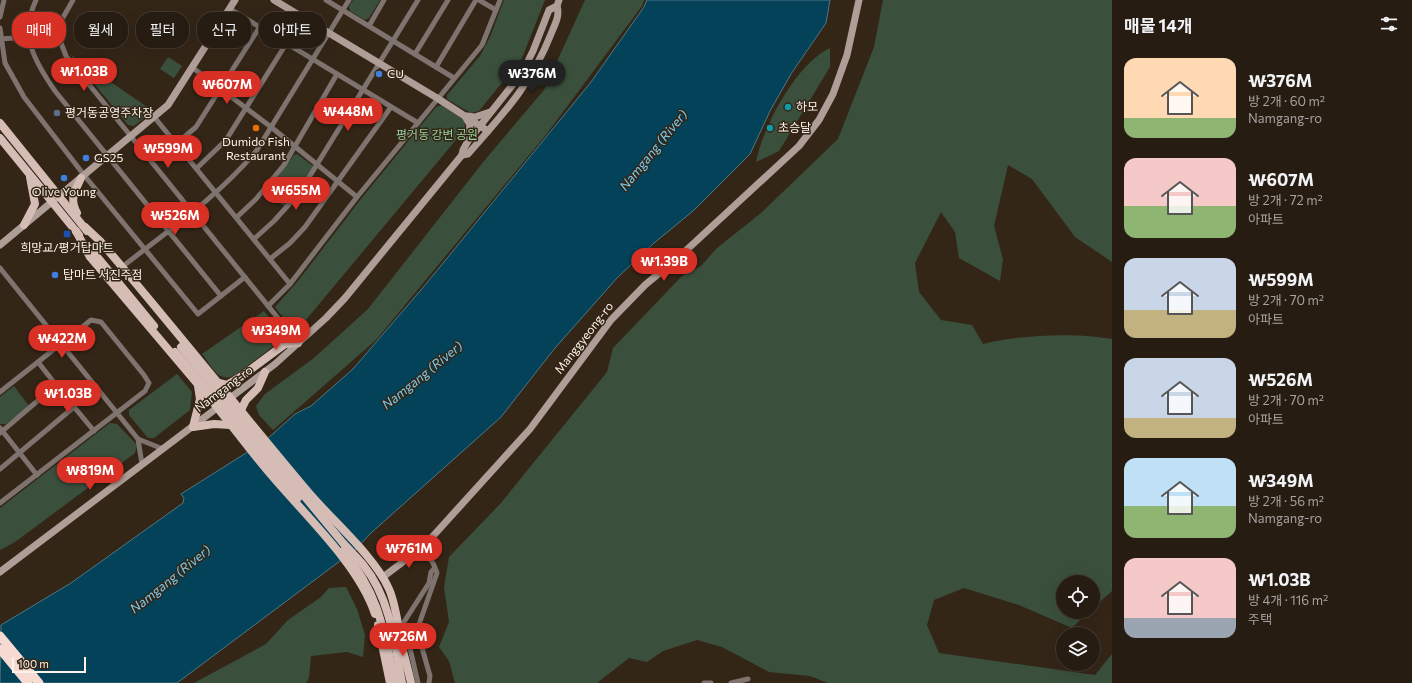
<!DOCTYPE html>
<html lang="ko">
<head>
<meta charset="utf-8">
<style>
	:root { --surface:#271c11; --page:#33291f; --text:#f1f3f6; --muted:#a4a19f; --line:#433a31; --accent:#d93025 }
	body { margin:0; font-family:Commissioner,"Noto Sans KR",sans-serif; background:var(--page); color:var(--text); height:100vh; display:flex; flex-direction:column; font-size:15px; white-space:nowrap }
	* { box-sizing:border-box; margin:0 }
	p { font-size:13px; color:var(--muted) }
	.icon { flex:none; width:22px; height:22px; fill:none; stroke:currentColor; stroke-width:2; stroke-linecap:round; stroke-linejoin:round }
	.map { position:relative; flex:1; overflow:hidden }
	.panel { display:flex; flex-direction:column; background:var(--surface); width:300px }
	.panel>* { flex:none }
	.guide { position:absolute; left:12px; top:12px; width:380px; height:36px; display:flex; gap:8px }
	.buttons { position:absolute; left:1056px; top:575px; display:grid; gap:8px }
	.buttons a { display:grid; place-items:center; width:44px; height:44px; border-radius:50%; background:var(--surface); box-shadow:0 4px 16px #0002,0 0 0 1px var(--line); font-size:20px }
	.scale { position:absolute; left:12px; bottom:10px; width:74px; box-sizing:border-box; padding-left:4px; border:2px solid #fdf3e9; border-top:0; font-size:11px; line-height:14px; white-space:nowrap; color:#fdf3e9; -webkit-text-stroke:3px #342617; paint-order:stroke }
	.price { position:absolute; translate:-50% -34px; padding:0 9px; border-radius:14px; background:var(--accent); color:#fff; font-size:13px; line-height:26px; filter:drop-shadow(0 1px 2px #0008) }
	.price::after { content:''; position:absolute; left:50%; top:24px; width:12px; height:9px; margin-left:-6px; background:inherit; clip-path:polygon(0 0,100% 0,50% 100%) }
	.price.active { background:#222; color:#fff }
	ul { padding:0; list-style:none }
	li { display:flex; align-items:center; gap:12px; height:100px; padding:0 12px }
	li span { display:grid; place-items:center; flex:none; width:112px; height:80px; border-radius:12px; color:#555 }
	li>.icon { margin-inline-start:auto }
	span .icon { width:48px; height:48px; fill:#fffc; stroke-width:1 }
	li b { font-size:17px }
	h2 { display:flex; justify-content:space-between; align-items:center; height:48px; padding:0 12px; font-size:17px }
	.chip { padding:0 14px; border-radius:16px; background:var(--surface); box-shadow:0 4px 16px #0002,0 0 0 1px var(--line); font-size:14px; line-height:36px }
	.chip.active { background:var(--accent); color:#fff }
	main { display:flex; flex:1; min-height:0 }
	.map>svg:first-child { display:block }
	.green { fill:#3a503d }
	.water { fill:#034258; stroke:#4e7784 }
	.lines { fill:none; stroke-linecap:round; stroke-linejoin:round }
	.street { stroke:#7e736f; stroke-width:5 }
	.secondary { stroke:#af9d97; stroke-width:7 }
	.primary { stroke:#d5bdb6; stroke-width:8 }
	.highway { stroke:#f7dbd2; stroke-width:9 }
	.primary-bridge { stroke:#d5bdb6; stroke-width:8 }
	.shop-dot { fill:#3f7fe0; stroke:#342617; stroke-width:1.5 }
	.culture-dot { fill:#0f9aa8; stroke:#342617; stroke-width:1.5 }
	.service-dot { fill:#5c6f8a; stroke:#342617; stroke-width:1.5 }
	.food-dot { fill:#e8710a; stroke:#342617; stroke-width:1.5 }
	.transit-dot { fill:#1a4fb4; stroke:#342617; stroke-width:1.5 }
	.labels { text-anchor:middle; stroke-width:3; stroke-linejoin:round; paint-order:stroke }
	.poi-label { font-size:12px; fill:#fdf3e9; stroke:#342617; text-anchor:start }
	.park-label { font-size:12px; fill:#93d09a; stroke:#342617 }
	.street-label { font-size:12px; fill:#fdf3e9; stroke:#342617 }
	.water-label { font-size:13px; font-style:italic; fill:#79cef3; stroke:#342617 }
</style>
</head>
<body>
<main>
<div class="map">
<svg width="1112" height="683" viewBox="0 0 1112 683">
	<rect width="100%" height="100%" fill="#342617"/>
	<g class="green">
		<path d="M353 0H380L369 18 365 20 350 11 349 6Z"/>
		<path d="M504 0H545L522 58 479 111 471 113 450 101 447 99V95L480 56 490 37Z"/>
		<path d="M585 0H644L642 6 545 136 376 340 273 430 259 415 256 406 265 394 314 358 368 309 484 161 544 90Z"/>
		<path d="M883 0H1112V262L1075 237 1032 179 1008 165 994 226 1003 259 1000 281 959 258 955 232 941 212 915 263 919 292 941 320 972 325 983 344C1020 335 1074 332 1112 339V591L1093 608V582H1063V612H1088L1072 628 1019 605 964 588 934 600 927 625 939 653 1095 675 1112 654V683H828L810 676 769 672 722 647 697 640 663 651 647 662 629 658 597 683H455L449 661 439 647 449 622 444 587 449 557 501 503 607 372 613 348 682 276 701 266 717 248 761 213 838 139 874 47Z"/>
		<path d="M830 48V67L779 151 756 162C763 126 796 64 830 48Z"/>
		<path d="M70 54 153 111 134 126 128 125Z"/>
		<path d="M168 57 182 66 174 78 160 69Z"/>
		<path d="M442 105 464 120 465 129 305 321 297 326H290L275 307 298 281 361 199 436 107Z"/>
		<path d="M297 154 313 166V169L284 206 267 191 294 155Z"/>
		<path d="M264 311 283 335 282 340 235 375C218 384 212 366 202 354Z"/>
		<path d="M177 374 192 392 190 410 154 438H148L129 415V410Z"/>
		<path d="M14 386 29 406 6 424H0V397Z"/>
		<path d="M110 423 117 424 137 445 135 453 15 542 0 550V508Z"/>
		<path d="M346 587 357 609 365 635 363 657 347 652 311 656 309 678 306 683H194L266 644 288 620 321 597 329 588Z"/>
	</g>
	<path class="water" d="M647 0H830L826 23 791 74 770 111 750 154 693 211 654 243 617 278 555 348 501 417 371 533 356 549 177 683H0L1 625 71 583 183 503 184 498 181 494 265 441 295 414 311 406 353 369 426 284 591 82 644 7Z"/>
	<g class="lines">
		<g class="street">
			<path d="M36 0C19 36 35 62 55 91L221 296"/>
			<path d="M73 0 61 21 58 35 66 56 298 343"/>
			<path d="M326 0 454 78"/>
			<path d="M479 0 496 10"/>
			<path d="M230 9 418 123"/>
			<path d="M0 17 4 0"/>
			<path d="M369 26 384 0"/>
			<path d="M0 28 5 63 24 97 84 175 198 314 245 277"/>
			<path d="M0 39 58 35"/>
			<path d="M415 54 448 0"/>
			<path d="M436 67 476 0"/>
			<path d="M193 68 271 127 357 197"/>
			<path d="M155 118 290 284"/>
			<path d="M176 144 196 127 259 28"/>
			<path d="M197 168 226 140 286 44"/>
			<path d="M237 217 256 199 284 165 337 74"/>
			<path d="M254 239 274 221 300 192 418 0"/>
			<path d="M270 259 290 243 305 227 391 107"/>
			<path d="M122 267C169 230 219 196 257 150L349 0"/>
			<path d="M0 268 138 439 163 449"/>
			<path d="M268 306 290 284 357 197 482 45 500 0"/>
			<path d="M56 385 94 431"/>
			<path d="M0 392 91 320 101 322 144 375 149 383 145 391 0 503"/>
			<path d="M0 428 37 475"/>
			<path d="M0 433 56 385 38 362"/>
			<path d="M138 439 142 464"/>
			<path d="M0 469 74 407"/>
			<path d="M422 548 433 563 437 573 417 630 430 676 429 683"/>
			<path d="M411 556 428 557V541"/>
			<path d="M418 683 404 622 429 583 431 572 434 569"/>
			<path d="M704 683H711"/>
			<path d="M731 683 748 679"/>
		</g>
		<g class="secondary">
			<path d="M274 0 437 98 488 131"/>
			<path d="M467 116 475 117 490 112"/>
			<path d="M466 118 470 125 468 140"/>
			<path d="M462 155 468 154C503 114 531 85 551 34 555 24 560 16 557 6"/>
			<path d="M0 245 168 105 235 0"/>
			<path d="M0 572 275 364 326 318 345 298 462 155 463 150 468 141 522 73 533 51 549 10 557 6 559 0"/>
			<path d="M383 577 424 546 501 461 530 429 611 320 645 285 680 256 799 146 819 120 833 94 847 55 859 0"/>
		</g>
		<g class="primary">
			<path d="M0 123 87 231"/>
			<path d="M0 138 79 235"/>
			<path d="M77 213C69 198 75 192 81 178"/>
			<path d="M24 225 35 204 30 177"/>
			<path d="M85 227 101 242C170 323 236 406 304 487 328 517 374 555 389 589 396 605 398 625 401 642 404 656 408 669 411 683"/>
			<path d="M76 231 90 257 206 394"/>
			<path d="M94 253 154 326"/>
			<path d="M219 383 227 385 242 376 285 344 298 343"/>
			<path d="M198 386 200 399 193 427 214 424 230 425"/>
			<path d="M215 405C234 428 252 453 272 476 305 515 359 565 375 614"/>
			<path d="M241 410 246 400 258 388 265 372"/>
			<path d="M378 625 390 683"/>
		</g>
		<g class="highway">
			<path d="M0 636 39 683"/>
			<path d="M0 649 28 683"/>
		</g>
		<g class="primary-bridge">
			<path d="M181 347 343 543C350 551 358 558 364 566 390 598 395 644 402 683"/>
			<path d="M175 352 298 498"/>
			<path d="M343 551C379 593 384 631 395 683"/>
		</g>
	</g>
	<g class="shop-dot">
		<circle cx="379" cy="74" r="4"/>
		<circle cx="86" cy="158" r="4"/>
		<circle cx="64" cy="178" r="4"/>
		<circle cx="55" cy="275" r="4"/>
	</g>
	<g class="culture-dot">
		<circle cx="788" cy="107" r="4"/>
		<circle cx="770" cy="128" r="4"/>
	</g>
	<circle class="service-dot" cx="57" cy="113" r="4"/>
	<circle class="food-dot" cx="256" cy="128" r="4"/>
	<rect class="transit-dot" x="63" y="230" width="8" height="8" rx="2"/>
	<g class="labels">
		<g class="poi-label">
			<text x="387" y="78">CU</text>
			<text x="796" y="111">하모</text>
			<text x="65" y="117">평거동공영주차장</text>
			<text x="778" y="132">초승달</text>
			<text x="256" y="146" text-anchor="middle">Dumido Fish<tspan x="256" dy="14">Restaurant</tspan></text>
			<text x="94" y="162">GS25</text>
			<text x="64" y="196" text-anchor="middle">Olive Young</text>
			<text x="67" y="252" text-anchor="middle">희망교/평거탑마트</text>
			<text x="63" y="279">탑마트 서진주점</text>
		</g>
		<g class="park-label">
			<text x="437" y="139">평거동 강변 공원</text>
		</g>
		<g class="street-label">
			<text transform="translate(584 338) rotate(-52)" y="4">Manggyeong-ro</text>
			<text transform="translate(224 389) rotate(-37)" y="4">Namgang-ro</text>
		</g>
		<g class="water-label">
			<text transform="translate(653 150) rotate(-51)" y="5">Namgang (River)</text>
			<text transform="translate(422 375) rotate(-39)" y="5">Namgang (River)</text>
			<text transform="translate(170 579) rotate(-39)" y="5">Namgang (River)</text>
		</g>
	</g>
</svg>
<div class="buttons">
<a><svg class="icon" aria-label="locate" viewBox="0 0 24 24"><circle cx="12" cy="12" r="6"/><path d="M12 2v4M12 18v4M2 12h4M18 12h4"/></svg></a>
<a><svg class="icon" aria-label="layers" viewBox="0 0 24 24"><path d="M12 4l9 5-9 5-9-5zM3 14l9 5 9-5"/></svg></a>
</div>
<div class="scale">100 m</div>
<b class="price" style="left:84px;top:92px">₩1.03B</b>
<b class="price active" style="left:532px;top:94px">₩376M</b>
<b class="price" style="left:227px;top:105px">₩607M</b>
<b class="price" style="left:348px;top:132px">₩448M</b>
<b class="price" style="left:168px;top:169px">₩599M</b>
<b class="price" style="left:296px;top:211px">₩655M</b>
<b class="price" style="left:175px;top:236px">₩526M</b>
<b class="price" style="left:664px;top:282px">₩1.39B</b>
<b class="price" style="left:276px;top:351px">₩349M</b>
<b class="price" style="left:62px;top:359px">₩422M</b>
<b class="price" style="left:68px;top:414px">₩1.03B</b>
<b class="price" style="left:90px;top:491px">₩819M</b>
<b class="price" style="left:409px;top:569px">₩761M</b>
<b class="price" style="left:403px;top:657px">₩726M</b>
<div class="guide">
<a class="chip active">매매</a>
<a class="chip">월세</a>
<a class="chip">필터</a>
<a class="chip">신규</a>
<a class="chip">아파트</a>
</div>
</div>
<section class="panel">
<h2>매물 14개<svg class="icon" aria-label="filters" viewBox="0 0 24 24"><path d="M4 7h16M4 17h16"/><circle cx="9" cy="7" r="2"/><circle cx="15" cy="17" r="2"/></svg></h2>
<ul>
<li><span style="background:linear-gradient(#ffd9b3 75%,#8fb573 0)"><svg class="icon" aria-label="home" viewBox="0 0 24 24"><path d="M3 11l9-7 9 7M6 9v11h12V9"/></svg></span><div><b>₩376M</b><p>방 2개 · 60 m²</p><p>Namgang-ro</p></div></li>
<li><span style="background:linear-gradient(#f6c9c9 60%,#8fb573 0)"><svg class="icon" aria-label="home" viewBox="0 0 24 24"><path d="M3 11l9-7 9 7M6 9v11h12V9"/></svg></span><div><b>₩607M</b><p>방 2개 · 72 m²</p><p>아파트</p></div></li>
<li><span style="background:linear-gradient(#c9d6e8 65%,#c2b280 0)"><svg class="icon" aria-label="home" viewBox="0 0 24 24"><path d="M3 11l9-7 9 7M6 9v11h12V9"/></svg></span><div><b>₩599M</b><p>방 2개 · 70 m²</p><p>아파트</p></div></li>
<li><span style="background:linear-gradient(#c9d6e8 75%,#c2b280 0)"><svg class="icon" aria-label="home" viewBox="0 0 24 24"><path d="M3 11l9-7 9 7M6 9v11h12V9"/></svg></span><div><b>₩526M</b><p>방 2개 · 70 m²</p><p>아파트</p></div></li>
<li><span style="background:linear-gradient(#bfe0f5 60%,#8fb573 0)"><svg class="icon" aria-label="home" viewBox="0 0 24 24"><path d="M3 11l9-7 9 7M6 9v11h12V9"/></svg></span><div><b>₩349M</b><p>방 2개 · 56 m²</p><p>Namgang-ro</p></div></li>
<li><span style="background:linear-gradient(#f6c9c9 75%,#9aa5b1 0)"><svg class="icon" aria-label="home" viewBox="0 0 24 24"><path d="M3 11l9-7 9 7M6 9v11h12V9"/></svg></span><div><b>₩1.03B</b><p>방 4개 · 116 m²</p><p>주택</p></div></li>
</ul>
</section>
</main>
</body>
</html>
